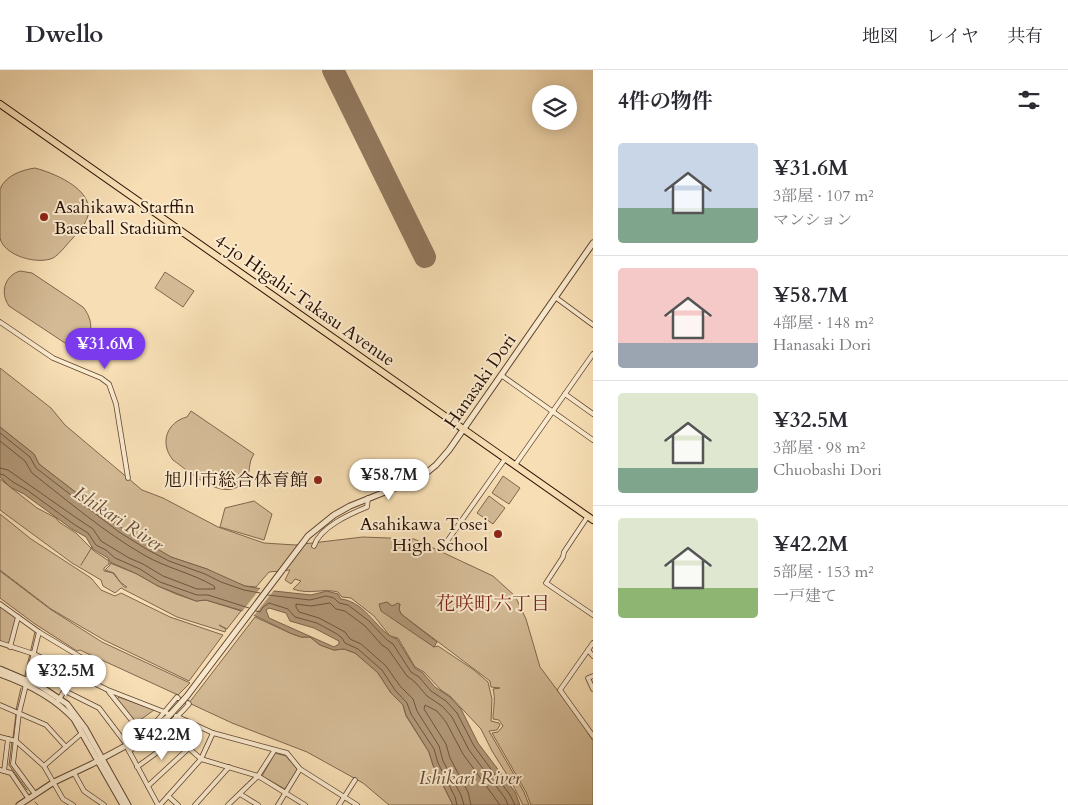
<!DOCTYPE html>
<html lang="ja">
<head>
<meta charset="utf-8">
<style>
	:root { --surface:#fff; --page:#f7f7f7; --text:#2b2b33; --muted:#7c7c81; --line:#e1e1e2; --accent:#7c3aed }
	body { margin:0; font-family:Cardo,"Noto Serif JP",serif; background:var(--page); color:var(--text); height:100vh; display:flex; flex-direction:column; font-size:19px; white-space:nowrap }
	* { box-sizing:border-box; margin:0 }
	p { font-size:16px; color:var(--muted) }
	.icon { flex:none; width:28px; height:28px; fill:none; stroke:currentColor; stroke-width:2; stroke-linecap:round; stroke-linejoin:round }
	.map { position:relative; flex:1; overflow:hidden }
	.drawer { display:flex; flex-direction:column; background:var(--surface); width:475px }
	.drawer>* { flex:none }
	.tools { position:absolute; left:532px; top:15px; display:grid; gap:10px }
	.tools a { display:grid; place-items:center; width:45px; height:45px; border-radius:50%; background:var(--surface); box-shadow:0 2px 12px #0003; font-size:25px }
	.price { position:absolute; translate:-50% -42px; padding:0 11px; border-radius:18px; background:#fff; color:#222; font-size:16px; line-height:32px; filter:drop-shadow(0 1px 2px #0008) }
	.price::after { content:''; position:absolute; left:50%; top:30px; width:15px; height:11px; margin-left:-8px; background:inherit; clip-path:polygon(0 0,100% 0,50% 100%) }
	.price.selected { background:var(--accent); color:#fff }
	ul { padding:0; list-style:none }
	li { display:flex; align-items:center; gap:15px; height:125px; padding:0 25px }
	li+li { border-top:1px solid var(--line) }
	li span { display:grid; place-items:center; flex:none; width:140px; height:100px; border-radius:5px; color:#555 }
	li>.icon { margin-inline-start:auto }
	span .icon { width:60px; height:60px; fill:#fffc; stroke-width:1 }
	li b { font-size:21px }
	h2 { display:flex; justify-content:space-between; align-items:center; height:60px; padding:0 25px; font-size:21px }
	header { display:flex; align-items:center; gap:30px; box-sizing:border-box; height:70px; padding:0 25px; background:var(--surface); border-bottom:1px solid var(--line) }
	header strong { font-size:24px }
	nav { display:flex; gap:28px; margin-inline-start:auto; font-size:18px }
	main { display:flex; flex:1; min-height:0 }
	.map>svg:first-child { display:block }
	.green { fill:#d4bb96; stroke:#80664d }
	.water { fill:#b29878; stroke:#7c624a; fill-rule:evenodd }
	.pier { fill:#f7deb4 }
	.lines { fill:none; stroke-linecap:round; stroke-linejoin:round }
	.shore { stroke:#6e543e; stroke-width:1 }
	.stream { stroke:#7c624a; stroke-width:1 }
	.runway { stroke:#91775c; stroke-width:22 }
	.minor-casing { stroke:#5e4430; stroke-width:5.5 }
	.tertiary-casing { stroke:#5e4430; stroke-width:7 }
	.trunk-casing { stroke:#2b1004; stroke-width:8 }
	.minor { stroke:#faeace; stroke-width:4 }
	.tertiary { stroke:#faeace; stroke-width:5 }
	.trunk { stroke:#f7deb4; stroke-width:6 }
	.poi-dot { fill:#8f2418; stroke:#faeace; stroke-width:2 }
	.labels { text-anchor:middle; stroke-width:4; stroke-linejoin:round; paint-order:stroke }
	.poi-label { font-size:18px; fill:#2b1004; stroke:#faeace; text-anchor:end }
	.street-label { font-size:18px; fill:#2b1004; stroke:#faeace }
	.water-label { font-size:19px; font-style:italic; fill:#684d38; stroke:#faeace }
	.neighbourhood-label { font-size:19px; fill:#7a1f14; stroke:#faeace }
</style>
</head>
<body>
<header>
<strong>Dwello</strong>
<nav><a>地図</a><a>レイヤ</a><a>共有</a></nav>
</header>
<main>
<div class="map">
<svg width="593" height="735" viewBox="0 0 593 735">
	<rect width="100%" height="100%" fill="#f7deb4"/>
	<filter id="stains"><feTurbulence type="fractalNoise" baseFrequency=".004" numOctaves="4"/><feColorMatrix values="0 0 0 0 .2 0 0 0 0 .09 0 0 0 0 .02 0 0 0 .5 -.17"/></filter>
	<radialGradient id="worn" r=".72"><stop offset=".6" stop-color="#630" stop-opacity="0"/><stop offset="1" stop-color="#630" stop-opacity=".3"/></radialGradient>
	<g class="green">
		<path d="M35 98C57 104 100 122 86 151 83 158 76 164 72 169 66 175 60 184 53 188 38 195 4 186 0 168 0 162 0 152 0 145 0 138 0 126 0 119 6 105 22 100 35 98Z"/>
		<path d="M20 201 32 203 83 237C97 254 92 276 68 275L9 236C0 223 4 206 20 201Z"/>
		<path d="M165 202 194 221 183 237 155 218Z"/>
		<path d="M0 298 51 338 65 355 142 420 163 428 218 457 264 473 295 475 363 467 414 469 493 506 515 526 526 549 540 597 581 652 593 671V735H531L526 722 492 663 498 662 503 656 499 650 493 649C493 638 496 630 493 619L500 618 491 617 490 611 401 544 399 539 400 534 392 536 387 532 422 568 434 577 438 576 474 600 488 612 492 629 491 651 499 653 500 655 497 660 489 661 524 722 529 735H523L511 711 492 681 481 659 450 626 441 620 424 602 415 597 398 568 390 566 374 546 351 528 342 527 338 522C322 518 310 525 293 519L301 511 295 509 291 514 285 510 290 500 269 502 256 517 245 516 222 507 207 499 171 487 150 476 122 458 39 394 34 384 0 357Z"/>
		<path d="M191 341 254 384C247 394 252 401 245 410 226 436 190 402 173 390 159 373 167 352 187 347Z"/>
		<path d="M503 406 520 418 509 434 492 423Z"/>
		<path d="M0 409 37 438 56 448 59 452 76 463 94 481 109 491V494L104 498V501L113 503 124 517H127L120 512 114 503 105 500 110 495V493L137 504 158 516 176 524 196 531 206 530 241 541 227 559 219 555 226 559 225 562 177 547 121 518 115 523 103 516 101 510 72 493 0 440Z"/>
		<path d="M489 426 505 438 493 454 477 443Z"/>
		<path d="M254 431 272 444 264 470 220 457 225 438Z"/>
		<path d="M0 444 31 469 91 508 101 520 115 526 121 523 170 547 223 565 189 611 104 570 51 539 0 500Z"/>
		<path d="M0 501 50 539 102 572 190 613 178 625 80 580 77 581 35 554 0 528Z"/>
		<path d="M0 536 16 548 9 574 0 571Z"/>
		<path d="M255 547 290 563 301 567H310L320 575 334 580 344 579 355 583 369 594 378 603 391 623 403 635 406 646 429 682 433 695 453 735H389L363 713 307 682 232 653 189 633Z"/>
		<path d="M119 627 154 640 136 653 117 629Z"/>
		<path d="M275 683 286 686 298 700 285 719 262 706Z"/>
	</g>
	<g class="water">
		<path d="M0 357 34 384 39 394 122 458 171 487 207 499 245 516 274 521 311 525 327 521 338 524 341 529C367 532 378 564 397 569L415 598 423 603 435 617 450 627 461 639 478 673 515 722 520 735H453L433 695 429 682 406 645 403 635 391 623 378 603 355 583 344 579 334 580 320 575 310 567H301L290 563 258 547 240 540 206 530 196 531 158 516 137 504 110 492 108 488 93 479 86 467 72 459 24 424 10 417 0 407ZM269 538 286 543 290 551 314 558 339 571V574L334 577 269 548 266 540Z"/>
		<path d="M387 532 392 536 398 533 400 534 399 539 401 544 437 572 434 577 381 541 379 534Z"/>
	</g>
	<path class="pier" d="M262 516 275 519 252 548 241 543Z"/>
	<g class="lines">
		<g class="shore">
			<path d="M0 363 30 387 36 398 119 462 148 480 169 491 205 504 221 512 244 520 260 523"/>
			<path d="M0 371 25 391 32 403C68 431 104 462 144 485 166 498 192 503 214 516L215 519H197L163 506 143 494 129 488 101 471 93 459 78 449 8 400 0 398"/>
			<path d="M0 404 4 405 13 412 27 420 75 455 88 463 96 475 106 480 115 488 140 499 160 512 197 525H208L249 538"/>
			<path d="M268 525 310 530 326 526 334 528 339 533 348 535 369 551 387 570 393 574 411 602 419 607 431 621 446 631 457 643 474 676 510 725 515 735"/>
			<path d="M256 541 260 542 263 537 269 533 288 539 295 547 317 553 337 564 342 568 345 573 358 579 382 600 395 620 407 633 411 644 434 679 438 693 455 727 457 735"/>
			<path d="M464 735 461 725 443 691 439 676 417 641 413 629 400 616 386 596 361 574 350 569 345 562 319 548 299 542 296 537V534L311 536 330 533 336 539 345 541 365 556 382 575 388 579 407 606 415 612 427 626 442 636 452 647 469 680 505 728 508 735"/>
			<path d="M471 735 468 722 450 688 446 674 424 639 425 635 437 641 446 652 463 684 500 735"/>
		</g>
		<g class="stream">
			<path d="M81 495 92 477"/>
			<path d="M25 605 35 562"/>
			<path d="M16 640 21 618"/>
			<path d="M13 668 16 644"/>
			<path d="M12 672 9 695 27 720"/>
			<path d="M35 732 38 735"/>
		</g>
		<path class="runway" d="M333 0 425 187"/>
		<g class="minor-casing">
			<g id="minor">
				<path d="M555 227 593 255"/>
				<path d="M0 252 53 288 101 308 109 314 116 334 128 408"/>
				<path d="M501 305 593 370"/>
				<path d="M565 324 593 344"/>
				<path d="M515 395 593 284"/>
				<path d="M588 446 564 482 563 487 546 513 593 545"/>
				<path d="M314 476C320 457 350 444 367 437L368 428"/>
				<path d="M443 477 505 389"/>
				<path d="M0 534 39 562 84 589 58 631"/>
				<path d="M0 573 34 584 108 620 167 643"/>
				<path d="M593 573 560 620 593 666"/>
				<path d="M10 577 18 547"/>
				<path d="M588 580 593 586"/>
				<path d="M593 606 588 608 593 619"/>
				<path d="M65 621 99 638 127 675"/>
				<path d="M109 622 141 662"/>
				<path d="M0 635 46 655 66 677"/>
				<path d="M176 646 213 663 287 683 300 699 357 735"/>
				<path d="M166 658 201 689 258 706 305 735"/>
				<path d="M0 667 16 671 44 696 63 729 73 735"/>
				<path d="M124 671 156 652 177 627 178 628"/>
				<path d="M128 679 158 735"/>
				<path d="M129 681C152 668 172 654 189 634L188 633"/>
				<path d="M44 696 82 663"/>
				<path d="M137 697 177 668"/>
				<path d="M0 700 11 703 28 728"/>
				<path d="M4 701 8 669"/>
				<path d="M74 703 84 721 104 735"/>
				<path d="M148 716 189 678"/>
				<path d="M35 724 13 694 19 643 39 562"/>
				<path d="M240 724 258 735"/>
				<path d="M168 726 178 735"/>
				<path d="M160 735 201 689 213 663"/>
				<path d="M195 735 229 697"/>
				<path d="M228 735 258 706 274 681"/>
				<path d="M278 735 300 699"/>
				<path d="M339 735 355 710"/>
			</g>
		</g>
		<g class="tertiary-casing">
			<g id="tertiary">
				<path d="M0 599 40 616 67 634 85 658 128 735"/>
				<path d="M0 604C28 614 54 627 74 649L123 735"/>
				<path d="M19 735 54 712 92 694 144 666 168 647 187 626 308 466 334 445 350 436 420 408 436 395 449 380 593 173"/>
			</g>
		</g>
		<g class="trunk-casing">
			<path id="trunk" d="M0 34 593 450"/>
		</g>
		<use href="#minor" class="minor"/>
		<use href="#tertiary" class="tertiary"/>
		<use href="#trunk" class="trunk"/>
	</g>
	<g class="poi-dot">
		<circle cx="44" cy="147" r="5"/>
		<circle cx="318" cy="410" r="5"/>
		<circle cx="498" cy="464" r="5"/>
	</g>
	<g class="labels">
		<g class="poi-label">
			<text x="54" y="143" text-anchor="start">Asahikawa Starffin<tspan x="54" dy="21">Baseball Stadium</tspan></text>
			<text x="308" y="416">旭川市総合体育館</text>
			<text x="488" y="460">Asahikawa Tosei<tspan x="488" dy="21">High School</tspan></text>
		</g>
		<g class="street-label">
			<text transform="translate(305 230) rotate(35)" y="6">4-jo Higahi-Takasu Avenue</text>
			<text transform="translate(480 311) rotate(-55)" y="6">Hanasaki Dori</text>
		</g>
		<g class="water-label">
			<text transform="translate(119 448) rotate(33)" y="7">Ishikari River</text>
			<text x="470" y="714">Ishikari River</text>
		</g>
		<g class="neighbourhood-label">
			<text x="493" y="540">花咲町六丁目</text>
		</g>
	</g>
	<rect width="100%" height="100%" filter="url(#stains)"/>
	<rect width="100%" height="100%" fill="url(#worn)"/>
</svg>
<div class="tools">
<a><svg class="icon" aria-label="layers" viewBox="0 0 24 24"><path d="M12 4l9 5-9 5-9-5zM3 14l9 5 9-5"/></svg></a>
</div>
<b class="price selected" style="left:105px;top:300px">¥31.6M</b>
<b class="price" style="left:389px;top:431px">¥58.7M</b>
<b class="price" style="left:66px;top:627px">¥32.5M</b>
<b class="price" style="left:162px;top:691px">¥42.2M</b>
</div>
<section class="drawer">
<h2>4件の物件<svg class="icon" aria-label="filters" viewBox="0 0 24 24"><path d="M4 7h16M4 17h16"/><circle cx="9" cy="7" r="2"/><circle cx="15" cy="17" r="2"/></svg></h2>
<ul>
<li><span style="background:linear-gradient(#c9d6e8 65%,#7fa58c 0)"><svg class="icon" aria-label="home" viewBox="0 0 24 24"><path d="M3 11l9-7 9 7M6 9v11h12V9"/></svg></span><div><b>¥31.6M</b><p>3部屋 · 107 m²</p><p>マンション</p></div></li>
<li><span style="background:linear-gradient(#f6c9c9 75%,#9aa5b1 0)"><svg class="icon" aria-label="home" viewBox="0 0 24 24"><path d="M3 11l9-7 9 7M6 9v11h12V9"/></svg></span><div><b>¥58.7M</b><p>4部屋 · 148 m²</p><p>Hanasaki Dori</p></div></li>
<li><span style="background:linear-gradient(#dfe7d0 75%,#7fa58c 0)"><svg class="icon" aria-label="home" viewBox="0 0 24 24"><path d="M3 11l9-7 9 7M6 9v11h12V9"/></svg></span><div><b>¥32.5M</b><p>3部屋 · 98 m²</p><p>Chuobashi Dori</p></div></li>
<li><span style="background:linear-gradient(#dfe7d0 70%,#8fb573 0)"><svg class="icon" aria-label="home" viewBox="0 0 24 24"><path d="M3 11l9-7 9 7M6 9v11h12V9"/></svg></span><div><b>¥42.2M</b><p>5部屋 · 153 m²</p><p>一戸建て</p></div></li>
</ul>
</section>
</main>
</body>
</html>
